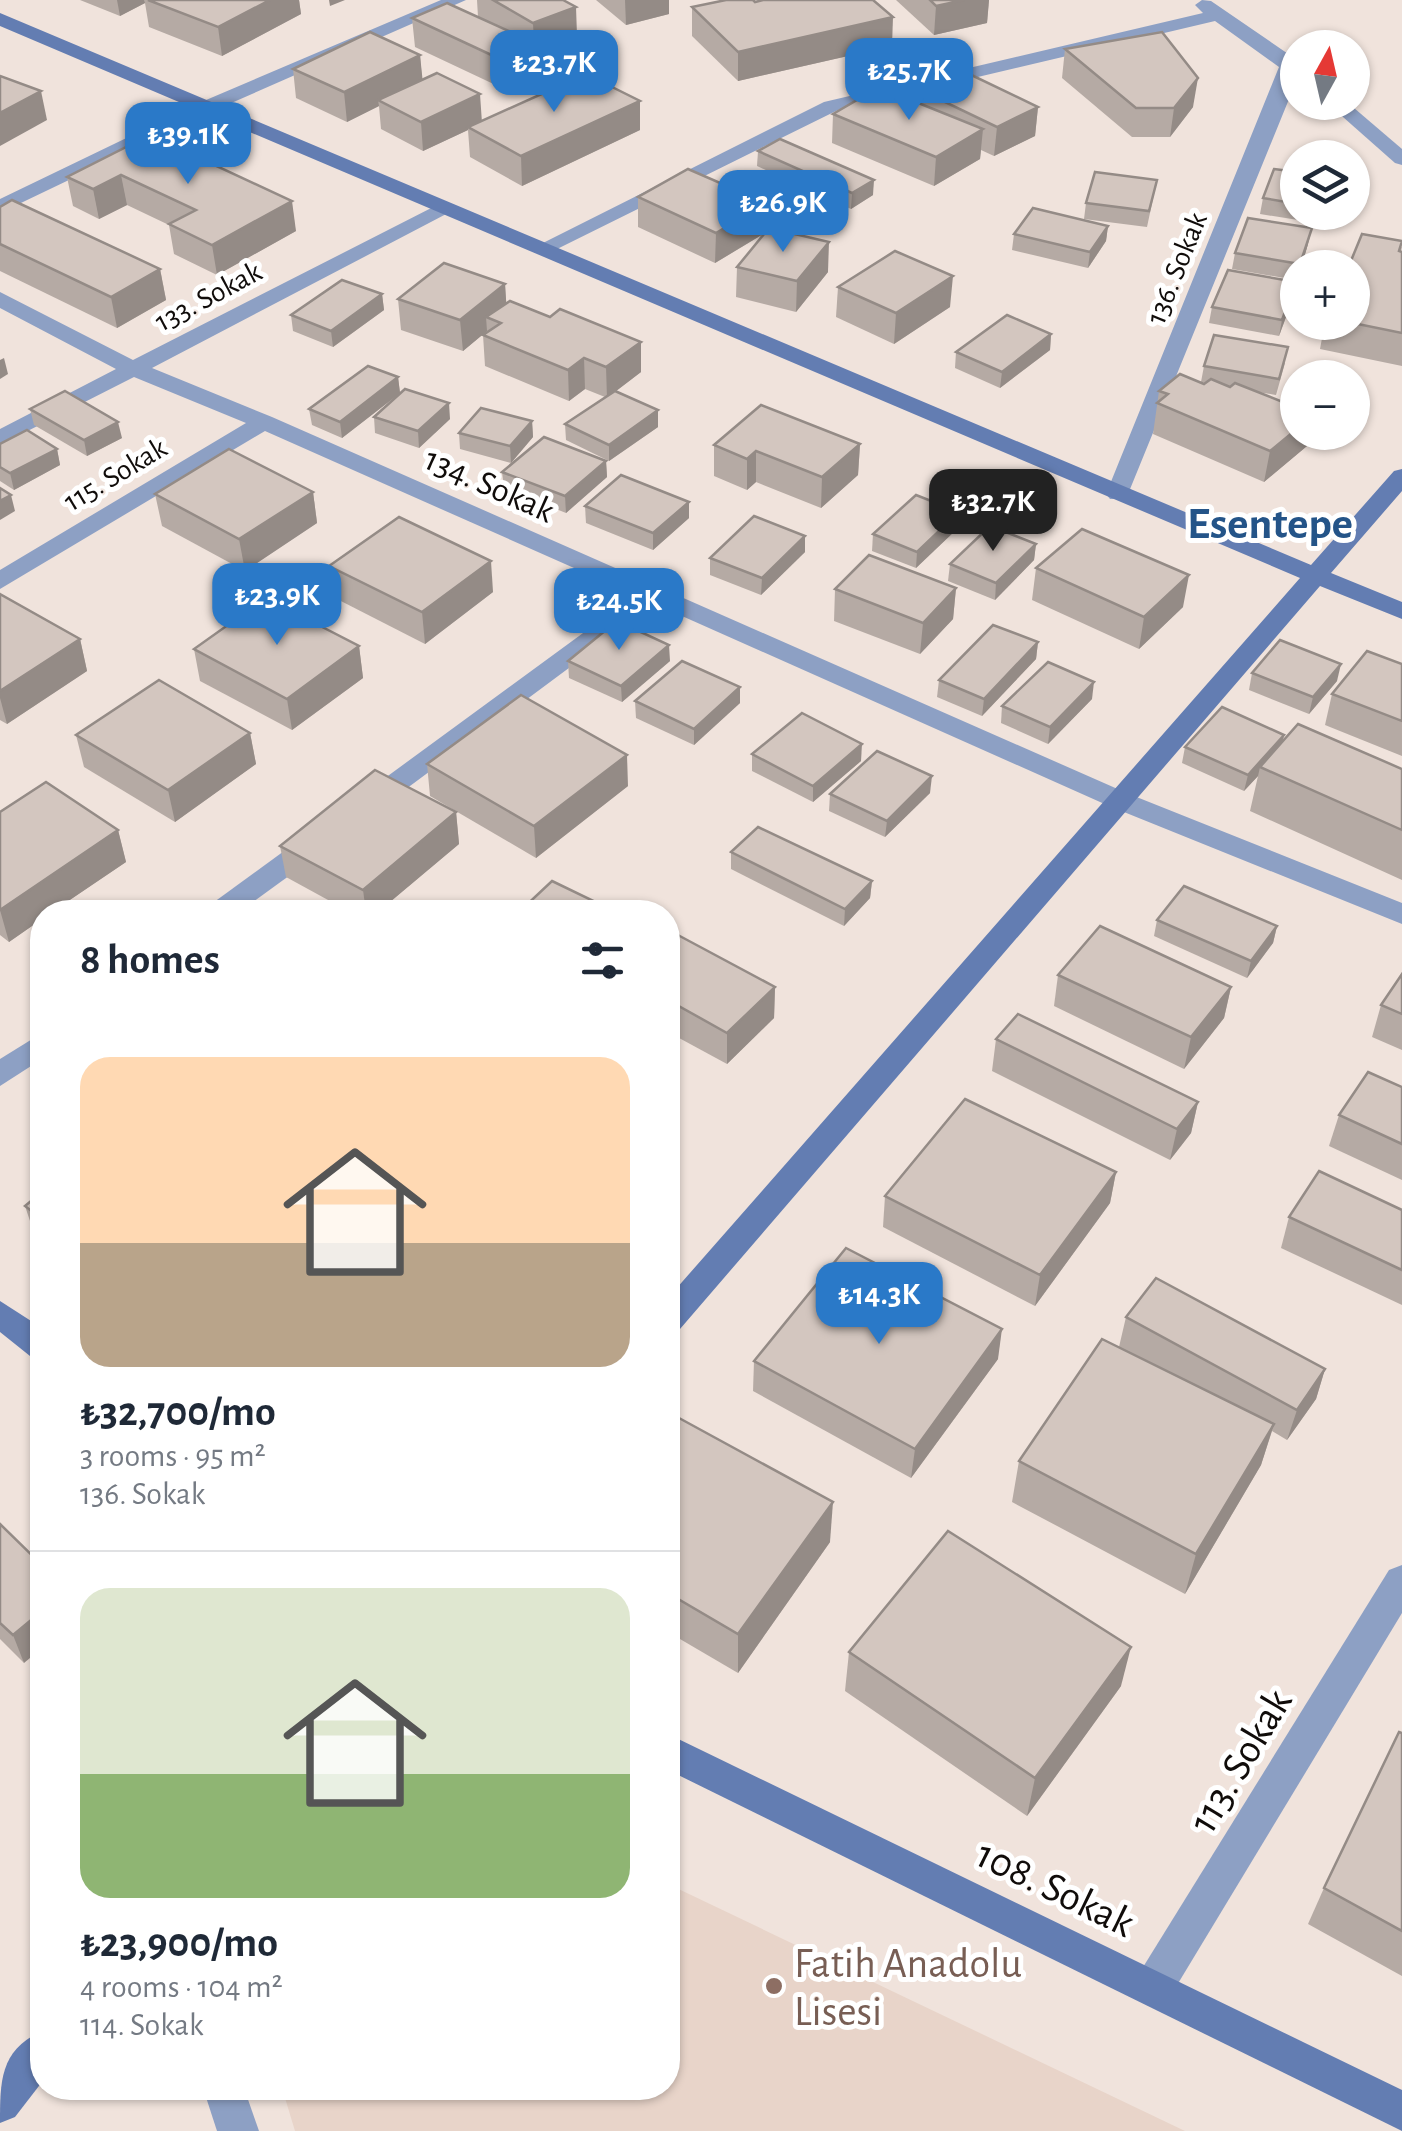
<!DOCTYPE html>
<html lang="en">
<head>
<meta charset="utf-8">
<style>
	:root { --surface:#fff; --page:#f6f6f7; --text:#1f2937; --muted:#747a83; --line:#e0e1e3; --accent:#2a79c8 }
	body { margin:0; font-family:"Alegreya Sans",sans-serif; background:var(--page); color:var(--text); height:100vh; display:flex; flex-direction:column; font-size:38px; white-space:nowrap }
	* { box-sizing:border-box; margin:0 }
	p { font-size:32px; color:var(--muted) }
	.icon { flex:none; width:55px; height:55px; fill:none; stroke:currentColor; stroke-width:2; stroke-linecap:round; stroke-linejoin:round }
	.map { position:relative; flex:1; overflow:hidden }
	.drawer { position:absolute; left:30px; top:900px; width:650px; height:1200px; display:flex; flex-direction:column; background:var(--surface); border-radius:40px; box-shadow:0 2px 8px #0004 }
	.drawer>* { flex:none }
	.needle { width:65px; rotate:8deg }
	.buttons { position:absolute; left:1280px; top:30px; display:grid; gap:20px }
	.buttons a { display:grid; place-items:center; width:90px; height:90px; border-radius:50%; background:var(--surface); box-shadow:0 2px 8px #0004; font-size:50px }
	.price { position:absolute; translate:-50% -85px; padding:0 22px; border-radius:20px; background:var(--accent); color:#fff; font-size:32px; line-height:65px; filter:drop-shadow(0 2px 5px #0008) }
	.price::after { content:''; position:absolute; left:50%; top:60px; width:30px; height:22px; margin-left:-15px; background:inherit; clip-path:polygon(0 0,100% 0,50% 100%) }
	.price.on { background:#222; color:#fff }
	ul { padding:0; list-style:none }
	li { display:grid; align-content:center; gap:20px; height:530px; padding:0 50px }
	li+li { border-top:2px solid var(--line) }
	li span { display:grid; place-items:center; height:310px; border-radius:30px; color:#555 }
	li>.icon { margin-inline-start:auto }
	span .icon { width:180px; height:180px; fill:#fffc; stroke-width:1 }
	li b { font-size:42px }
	h2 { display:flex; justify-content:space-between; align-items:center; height:120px; padding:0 50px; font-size:42px }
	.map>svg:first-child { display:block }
	.built { fill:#e8d4c9 }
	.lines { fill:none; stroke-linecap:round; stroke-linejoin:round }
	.street { fill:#8da0c4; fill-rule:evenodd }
	.secondary { fill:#637db2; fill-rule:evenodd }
	.wall { fill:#b5aaa4 }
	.shaded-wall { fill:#948b86 }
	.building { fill:#d3c6bf; stroke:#948b86; stroke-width:2.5 }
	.education-dot { fill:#8d6e63; stroke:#fff; stroke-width:4 }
	.labels { text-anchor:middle; stroke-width:10; stroke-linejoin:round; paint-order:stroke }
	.far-street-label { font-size:30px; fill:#100c0a; stroke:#fff }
	.street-label { font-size:35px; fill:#100c0a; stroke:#fff }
	.near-street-label { font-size:42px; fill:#100c0a; stroke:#fff }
	.near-education-label { font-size:42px; fill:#785e54; stroke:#fff; text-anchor:start }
	.district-label { font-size:45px; font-weight:bold; fill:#245488; stroke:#fff }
</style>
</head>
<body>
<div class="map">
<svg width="1402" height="2131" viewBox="0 0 1402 2131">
	<rect width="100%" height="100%" fill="#f0e3dc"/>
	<path class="built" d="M668 1884 1185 2131H295L282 2088H668Z"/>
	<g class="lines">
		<g class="street">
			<path d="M441 0H466L213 111 0 213V199L199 103Z"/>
			<path d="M1202 0 1211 1 1297 60 1298 77 1126 499H1110L1106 494 1279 67 1215 21 838 110 549 253H535L531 249 824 102 1203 13 1195 5Z"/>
			<path d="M1326 102H1347L1402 149V165L1395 163Z"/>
			<path d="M443 202 450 204 453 208 450 212 152 368 272 417 1129 794 1402 903V924L1109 806 655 604 375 812H355L351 806 355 800 635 595 265 431 0 589V570L246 423 134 377 0 445V429L116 369 0 308V292L133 360Z"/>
			<path d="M316 833 326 835 330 842 326 849 239 912H206L210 905 306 835Z"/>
			<path d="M42 1033V1059L0 1086V1059Z"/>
			<path d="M1402 1565V1613L1168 2000 1154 2006 1140 2000 1134 1986 1140 1972 1389 1570Z"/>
			<path d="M203 2088H244L259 2131H217Z"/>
		</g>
		<g class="secondary">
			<path d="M0 13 1311 565 1394 471 1402 469V491L1331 573 1402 602V619L1320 586 680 1329 668 1333V1298L1300 578 0 26Z"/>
			<path d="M0 1301 42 1328V1359L30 1356 0 1332Z"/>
			<path d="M668 1734 1402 2090V2131L668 1770Z"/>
			<path d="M42 2031V2082L15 2117 0 2123C0 2081 0 2050 42 2031Z"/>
		</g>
	</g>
	<g class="wall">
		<path d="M80 0H299L301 14 222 56 149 27 145 3 120 16Z"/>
		<path d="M477 0H563L577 35 535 51 536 72 502 88 415 47 412 18 478 17Z"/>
		<path d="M596 0H669V14L626 25Z"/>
		<path d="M896 0H989L987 23 934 35Z"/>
		<path d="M755 2 892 46 738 81 692 36V7Z"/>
		<path d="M1065 49 1193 107 1170 137H1132L1062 78Z"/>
		<path d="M420 55 422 80 482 121 640 130 522 186 470 157 468 130 423 151 381 129 379 106 347 122 296 98 293 69Z"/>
		<path d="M922 91 1038 107 1035 136 994 156 981 150 980 159 934 186 832 143 833 114 876 101 921 104Z"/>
		<path d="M150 135 296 231 217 275 174 254 169 225 127 205 99 219 73 206 67 177Z"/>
		<path d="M758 151 873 195 851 209 757 166Z"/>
		<path d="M1298 172V212H1326L1323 224 1260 214 1263 198Z"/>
		<path d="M1157 180 1147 227 1084 219 1086 203Z"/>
		<path d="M638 197 765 233 828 272 796 312 736 297 737 267 765 233 715 263 638 227Z"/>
		<path d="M0 207 160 269 166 300 117 328 0 271Z"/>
		<path d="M1108 226 1106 241 1088 268 1012 250 1014 234Z"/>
		<path d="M1308 244 1301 268H1298L1296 280 1232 269 1235 253Z"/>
		<path d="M1402 246 1401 252H1402V366L1320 349 1325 322H1352Z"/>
		<path d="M505 284 506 303 641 372 616 391 658 410V427L609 461 566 440 565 424 605 397 585 389 569 401 485 366 483 335 487 331 463 351 401 330 398 299Z"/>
		<path d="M838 287 950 307 894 344 836 317Z"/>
		<path d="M382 294 384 310 333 347 293 331 291 315Z"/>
		<path d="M1293 298 1279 336 1209 323 1212 307Z"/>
		<path d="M1051 334 1050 350 1000 388 955 368 956 352Z"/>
		<path d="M1285 363 1276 395 1257 392 1307 446 1264 482 1153 434 1159 391 1204 384 1206 383 1201 382 1204 366Z"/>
		<path d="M398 377 400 393 450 419 419 448 375 433 374 417 399 394 342 438 312 425 309 409Z"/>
		<path d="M30 409 122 438 87 456 34 425Z"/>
		<path d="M532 421 533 437 511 463 460 449 459 433Z"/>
		<path d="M0 444 57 449 60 465 14 490 0 481Z"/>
		<path d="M860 444 858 475 821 508 756 482 747 490 714 476V445Z"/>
		<path d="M606 461 607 477 566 513 504 488 502 472Z"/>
		<path d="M313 492 317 523 245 571 162 526 155 494Z"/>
		<path d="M689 502V518L653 550 586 523 585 506Z"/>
		<path d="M959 512 958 528 916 568 872 551 873 534Z"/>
		<path d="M1036 544 1034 560 995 600 948 581 950 564Z"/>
		<path d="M805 552 761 595 710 575V558Z"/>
		<path d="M329 566 493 592 425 644 333 597Z"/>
		<path d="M1036 568 1183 607 1139 649 1032 600Z"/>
		<path d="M956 588 953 619 920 654 834 621 835 589Z"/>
		<path d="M0 594 80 639 87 671 7 724 0 720Z"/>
		<path d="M1038 642 1036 659 982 716 937 697 939 680Z"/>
		<path d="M359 646 363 678 292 730 200 681 194 649Z"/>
		<path d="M568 661H670L622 702 569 678Z"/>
		<path d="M1402 664V756L1325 725 1332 694Z"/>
		<path d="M1252 673 1337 681 1309 714 1249 690Z"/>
		<path d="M1092 699 1048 744 1001 723 1002 706Z"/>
		<path d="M635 701 740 703 694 745 636 718Z"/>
		<path d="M250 733 256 764 175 822 84 767 76 735Z"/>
		<path d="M1284 735 1283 742 1402 769V880L1250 811 1258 776 1244 791 1182 763 1185 747Z"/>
		<path d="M752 754 861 761 813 802 752 771Z"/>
		<path d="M427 764 628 786 536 858 430 796Z"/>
		<path d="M930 793 885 837 829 811 830 794Z"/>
		<path d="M0 812 118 830 126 862 52 912H42V919L9 942 0 935Z"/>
		<path d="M456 812 459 844 378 912H350L286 877 280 846Z"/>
		<path d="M731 852 872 881 870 898 844 926 731 869Z"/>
		<path d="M1157 920 1277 926 1273 943 1247 978 1154 936Z"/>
		<path d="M668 942 775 987 774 1018 727 1064 668 1032Z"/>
		<path d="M1402 974V1050L1372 1037 1381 1005Z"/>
		<path d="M1058 975 1231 987 1224 1018 1184 1069 1054 1006Z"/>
		<path d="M996 1039 1198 1102 1191 1133 1170 1160 992 1071Z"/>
		<path d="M1402 1087V1180L1329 1146 1339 1115Z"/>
		<path d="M1116 1172 1110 1203 1035 1306 883 1227 885 1196Z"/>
		<path d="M42 1192V1242L35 1236 25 1206Z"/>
		<path d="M1402 1210V1305L1281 1248 1289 1217Z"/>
		<path d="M1126 1317 1325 1369 1316 1399 1287 1440 1272 1431 1261 1465 1185 1594 1012 1502 1019 1461 1119 1347Z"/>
		<path d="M998 1359 911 1478 753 1391 754 1361Z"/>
		<path d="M668 1412 830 1542 738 1673 668 1632Z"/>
		<path d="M0 1524 24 1663 0 1639Z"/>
		<path d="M849 1652 1121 1686 1027 1816 845 1691Z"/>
		<path d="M1402 1733V1976L1308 1924 1324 1888Z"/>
	</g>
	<g class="shaded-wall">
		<path d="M117 0H144L145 3 120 16Z"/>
		<path d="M270 0H299L301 14 222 56 218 27Z"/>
		<path d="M329 0H345L330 6Z"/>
		<path d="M625 0H669V14L626 25Z"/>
		<path d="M964 0H989L987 23 934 35 936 6Z"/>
		<path d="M576 7 577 35 535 51 536 72 502 88 500 59 534 44 533 23Z"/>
		<path d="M893 17 892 46 738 81V52Z"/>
		<path d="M420 55 423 84 378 100 379 106 347 122 344 92Z"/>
		<path d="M1198 78 1193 107 1170 137 1174 108Z"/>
		<path d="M41 91 47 120 0 146V113Z"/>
		<path d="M480 94 482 123 468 127V130L423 151 421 122Z"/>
		<path d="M640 101V130L522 186 521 156Z"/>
		<path d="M1038 107 1035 136 994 156 997 127Z"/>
		<path d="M983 129 980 159 934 186 936 157Z"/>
		<path d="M121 175 127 205 99 219 93 189Z"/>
		<path d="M874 180 873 195 851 209 852 193Z"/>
		<path d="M292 201 296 231 217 275 212 245Z"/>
		<path d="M766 203 765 233 715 263 716 233Z"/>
		<path d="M1108 226 1106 241 1088 268 1090 252Z"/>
		<path d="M1312 228 1308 244 1301 268H1299Z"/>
		<path d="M829 242 828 272 796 312 797 281Z"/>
		<path d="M160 269 166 300 117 328 111 297Z"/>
		<path d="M953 276 950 307 894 344 896 313Z"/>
		<path d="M1296 282 1293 298 1279 336 1282 320Z"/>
		<path d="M505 284 507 314 486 317 487 331 463 351 460 320Z"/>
		<path d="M382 294 384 310 333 347 331 331Z"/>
		<path d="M1051 334 1050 350 1000 388 1002 372Z"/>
		<path d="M641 342V372L607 398 606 367Z"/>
		<path d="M4 358 8 374 0 379V360Z"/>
		<path d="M584 358 585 389 569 401 568 370Z"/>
		<path d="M398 377 400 393 342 438 340 422Z"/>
		<path d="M449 403 450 419 419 448 418 431Z"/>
		<path d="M658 410V427L609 461V445Z"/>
		<path d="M532 421 533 437 511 463 510 446Z"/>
		<path d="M118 422 122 438 87 456 84 440Z"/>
		<path d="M1298 428V432H1310L1307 446 1264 482 1270 451Z"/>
		<path d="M860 444 858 475 821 508 822 477Z"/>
		<path d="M57 449 60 465 14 490 10 473Z"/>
		<path d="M756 451V482L747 490V459Z"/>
		<path d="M606 461 607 477 566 513 565 496Z"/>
		<path d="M313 492 317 523 245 571 239 539Z"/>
		<path d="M11 495 15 511 0 520V501Z"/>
		<path d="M689 502V518L653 550V533Z"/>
		<path d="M959 512 958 528 916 568 917 552Z"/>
		<path d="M805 536V552L761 595 762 578Z"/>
		<path d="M1036 544 1034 560 995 600 996 583Z"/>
		<path d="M491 561 493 592 425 644 422 612Z"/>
		<path d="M1189 575 1183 607 1139 649 1144 617Z"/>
		<path d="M956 588 953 619 920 654 923 623Z"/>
		<path d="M80 639 87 671 7 724 0 698V691Z"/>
		<path d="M1038 642 1036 659 982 716 984 699Z"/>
		<path d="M669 645 670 661 622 702 621 686Z"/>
		<path d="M359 646 363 678 292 730 287 699Z"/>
		<path d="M1341 664 1337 681 1309 714 1313 697Z"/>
		<path d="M1094 682 1092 699 1048 744 1050 727Z"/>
		<path d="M740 687V703L694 745V729Z"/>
		<path d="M250 733 256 764 175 822 168 790Z"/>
		<path d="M1284 735 1280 751 1260 767 1258 776 1244 791 1248 775Z"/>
		<path d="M862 744 861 761 813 802V786Z"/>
		<path d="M627 755 628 786 536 858 534 826Z"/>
		<path d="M932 776 930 793 885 837 887 821Z"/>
		<path d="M456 812 459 844 378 912H366L363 890Z"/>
		<path d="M118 830 126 862 52 912H42V919L9 942 0 910Z"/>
		<path d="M872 881 870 898 844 926 845 909Z"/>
		<path d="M1277 926 1273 943 1247 978 1251 961Z"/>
		<path d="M775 987 774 1018 727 1064V1033Z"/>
		<path d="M1231 987 1224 1018 1184 1069 1191 1037Z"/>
		<path d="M1198 1102 1191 1133 1170 1160 1177 1129Z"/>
		<path d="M1116 1172 1110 1203 1035 1306 1040 1275Z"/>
		<path d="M1002 1329 998 1359 911 1478 915 1449Z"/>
		<path d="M1325 1369 1316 1399 1287 1440 1297 1410Z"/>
		<path d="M1274 1424 1261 1465 1185 1594 1196 1554Z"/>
		<path d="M833 1502 830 1542 738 1673V1634Z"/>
		<path d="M42 1611V1648L24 1663 13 1635Z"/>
		<path d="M1131 1647 1121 1686 1027 1816 1035 1778Z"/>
	</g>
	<g class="building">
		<path d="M148 0H270L218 27Z"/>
		<path d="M493 0H563L576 7 533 23Z"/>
		<path d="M726 0H753L755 2 763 0H873L893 17 738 52 692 7Z"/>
		<path d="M930 0H964L936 6Z"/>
		<path d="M447 3 535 43 500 59 412 18Z"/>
		<path d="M370 32 420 55 344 92 293 69Z"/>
		<path d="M1162 32 1198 78 1174 108H1136L1065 49Z"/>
		<path d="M963 71 1038 107 997 127 922 91Z"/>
		<path d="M437 73 480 94 421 122 378 100Z"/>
		<path d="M586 74 640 101 521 156 468 127Z"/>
		<path d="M0 76 41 91 0 113Z"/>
		<path d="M891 92 983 129 936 157 833 114 864 96 876 101Z"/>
		<path d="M150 135 292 201 212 245 169 224 196 210 121 175 93 189 67 177Z"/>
		<path d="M780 139 874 180 852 193 758 151Z"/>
		<path d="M688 169 766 203 716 233 638 197Z"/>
		<path d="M1274 169 1298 172V204L1263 198Z"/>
		<path d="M1095 172 1157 180 1149 211 1086 203Z"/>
		<path d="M12 200 160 269 111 297 0 244V207Z"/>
		<path d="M1033 208 1108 226 1090 252 1014 234Z"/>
		<path d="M1248 218 1312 228 1300 264 1235 253Z"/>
		<path d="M769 228 829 242 797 281 737 267Z"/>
		<path d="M1362 234 1402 241 1399 251 1402 252V333L1348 322H1352V268H1348Z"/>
		<path d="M895 251 953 276 896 313 838 287Z"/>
		<path d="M444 263 505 284 460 320 398 299Z"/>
		<path d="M1228 270 1296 282 1282 320 1212 307Z"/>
		<path d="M342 280 382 294 331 331 291 315Z"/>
		<path d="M510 301 550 317 560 309 641 342 606 367 584 358 568 370 483 335 501 323 486 317Z"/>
		<path d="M1007 315 1051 334 1002 372 956 352Z"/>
		<path d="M1214 335 1288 347 1279 379 1204 366Z"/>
		<path d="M368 366 398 377 340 422 309 409Z"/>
		<path d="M1180 374 1204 384 1211 379 1230 387 1235 383 1298 408V428L1270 451 1157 403 1168 394 1159 391Z"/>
		<path d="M405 389 449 403 418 431 374 417Z"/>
		<path d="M65 391 118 422 84 440 30 409Z"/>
		<path d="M615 391 658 410 609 445 565 424Z"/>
		<path d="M761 405 860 444 822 477 756 451 747 459 714 445Z"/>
		<path d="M481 408 532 421 510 446 459 433Z"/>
		<path d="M27 430 57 449 10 473 0 467V444Z"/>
		<path d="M544 437 606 461 565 496 502 472Z"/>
		<path d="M229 449 313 492 239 539 155 494Z"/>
		<path d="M621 475 689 502 653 533 585 506Z"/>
		<path d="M0 488 11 495 0 501Z"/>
		<path d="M916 495 959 512 917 552 873 534Z"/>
		<path d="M754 516 805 536 762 578 710 558Z"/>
		<path d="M399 517 491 561 422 612 329 566Z"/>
		<path d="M990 526 1036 544 996 583 950 564Z"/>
		<path d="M1082 529 1189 575 1144 617 1036 568Z"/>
		<path d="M869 555 956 588 923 623 835 589Z"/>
		<path d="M0 594 80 639 0 691Z"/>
		<path d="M266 598 359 646 287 699 194 649Z"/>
		<path d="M617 621 669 645 621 686 568 661Z"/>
		<path d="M993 625 1038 642 984 699 939 680Z"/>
		<path d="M1280 640 1341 664 1313 697 1252 673Z"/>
		<path d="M1367 651 1402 664V721L1332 694Z"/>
		<path d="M682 661 740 687 694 729 635 701Z"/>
		<path d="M1048 662 1094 682 1050 727 1002 706Z"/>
		<path d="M159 680 250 733 168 790 76 735Z"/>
		<path d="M521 695 627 755 534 826 427 764Z"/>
		<path d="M1222 707 1284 735 1248 775 1185 747Z"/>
		<path d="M802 713 862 744 813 786 752 754Z"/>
		<path d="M1298 724 1402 769V830L1260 767Z"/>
		<path d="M877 751 932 776 887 821 830 794Z"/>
		<path d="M375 770 456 812 363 890 280 846Z"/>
		<path d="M46 782 118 830 0 910V812Z"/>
		<path d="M758 827 872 881 845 909 731 852Z"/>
		<path d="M552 881 604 906 598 912H519Z"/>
		<path d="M1184 886 1277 926 1251 961 1157 920Z"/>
		<path d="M1100 926 1231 987 1191 1037 1058 975Z"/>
		<path d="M676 934 775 987 727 1033 668 1000V942Z"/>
		<path d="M1402 974V1014L1381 1005Z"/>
		<path d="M1018 1014 1198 1102 1177 1129 996 1039Z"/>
		<path d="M1368 1072 1402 1087V1144L1339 1115Z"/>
		<path d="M965 1099 1116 1172 1040 1275 885 1196Z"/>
		<path d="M1319 1171 1402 1210V1270L1289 1217Z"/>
		<path d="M42 1192V1219L25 1206Z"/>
		<path d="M846 1248 1002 1329 915 1449 754 1361Z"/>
		<path d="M1156 1278 1325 1369 1297 1410 1126 1317Z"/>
		<path d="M1102 1339 1274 1424 1196 1554 1019 1461Z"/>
		<path d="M668 1412 833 1502 738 1634 668 1593Z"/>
		<path d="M0 1524 42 1565V1611L13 1635 0 1623Z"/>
		<path d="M948 1531 1131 1647 1035 1778 849 1652Z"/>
		<path d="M1399 1732 1402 1733V1931L1324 1888Z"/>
	</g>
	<circle class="education-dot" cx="774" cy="1986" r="10"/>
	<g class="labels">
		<g class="far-street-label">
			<text transform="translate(1176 268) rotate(-68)" y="10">136. Sokak</text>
			<text transform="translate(208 296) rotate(-28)" y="10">133. Sokak</text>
			<text transform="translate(115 474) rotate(-31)" y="10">115. Sokak</text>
		</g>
		<g class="street-label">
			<text transform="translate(490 484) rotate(24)" y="12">134. Sokak</text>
		</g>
		<g class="near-street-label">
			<text transform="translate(1239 1760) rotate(-59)" y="15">113. Sokak</text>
			<text transform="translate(1056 1887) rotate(26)" y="15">108. Sokak</text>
		</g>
		<g class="near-education-label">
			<text x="794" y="1977">Fatih Anadolu<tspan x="794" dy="48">Lisesi</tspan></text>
		</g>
		<g class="district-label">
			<text x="1270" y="538">Esentepe</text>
		</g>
	</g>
</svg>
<div class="buttons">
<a><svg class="needle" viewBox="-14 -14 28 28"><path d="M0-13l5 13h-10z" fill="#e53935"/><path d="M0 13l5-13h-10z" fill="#747a83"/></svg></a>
<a><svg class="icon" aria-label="layers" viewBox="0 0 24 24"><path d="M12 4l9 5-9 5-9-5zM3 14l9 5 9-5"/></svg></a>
<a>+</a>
<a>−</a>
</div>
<b class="price" style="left:554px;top:115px">₺23.7K</b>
<b class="price" style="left:909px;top:123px">₺25.7K</b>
<b class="price" style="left:188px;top:187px">₺39.1K</b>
<b class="price" style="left:783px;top:255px">₺26.9K</b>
<b class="price on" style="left:993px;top:554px">₺32.7K</b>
<b class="price" style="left:277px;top:648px">₺23.9K</b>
<b class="price" style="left:619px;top:653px">₺24.5K</b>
<b class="price" style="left:879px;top:1347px">₺14.3K</b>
<section class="drawer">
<h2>8 homes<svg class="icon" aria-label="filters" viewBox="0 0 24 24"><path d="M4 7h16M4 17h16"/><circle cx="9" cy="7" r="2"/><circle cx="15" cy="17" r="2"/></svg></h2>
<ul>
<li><span style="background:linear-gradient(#ffd9b3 60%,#b9a48a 0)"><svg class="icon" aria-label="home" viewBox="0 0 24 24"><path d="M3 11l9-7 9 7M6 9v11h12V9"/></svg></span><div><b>₺32,700/mo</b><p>3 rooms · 95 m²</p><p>136. Sokak</p></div></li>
<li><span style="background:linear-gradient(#dfe7d0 60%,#8fb573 0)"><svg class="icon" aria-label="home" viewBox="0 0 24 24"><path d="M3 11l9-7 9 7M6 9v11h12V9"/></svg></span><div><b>₺23,900/mo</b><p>4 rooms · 104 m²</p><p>114. Sokak</p></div></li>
</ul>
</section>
</div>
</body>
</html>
